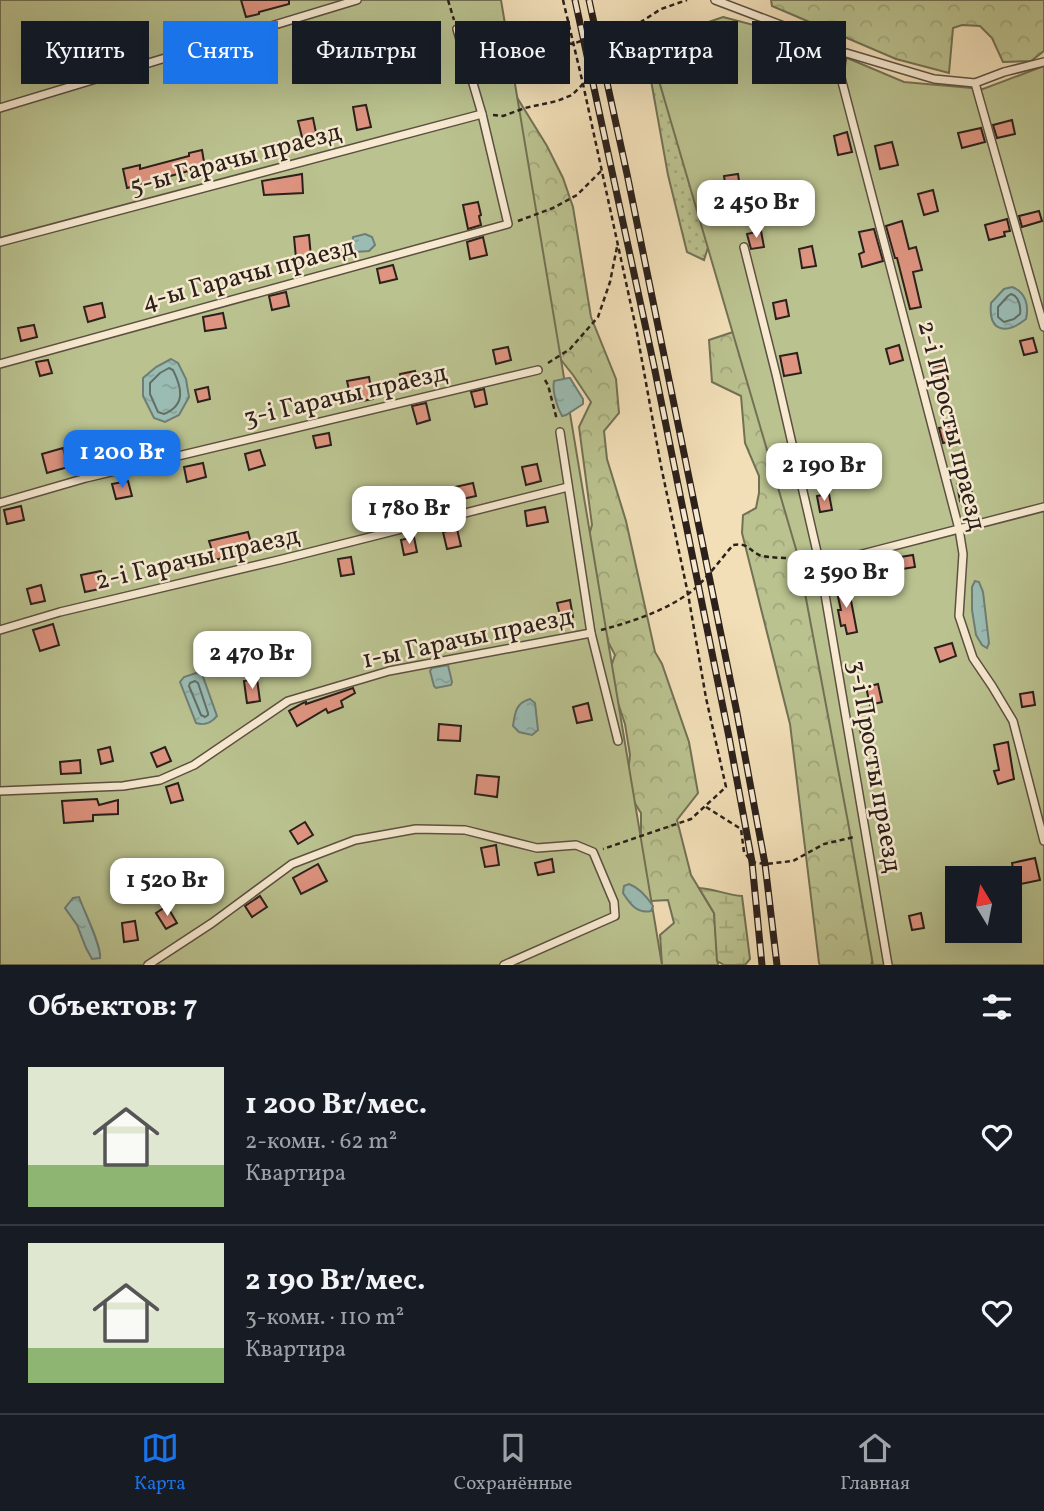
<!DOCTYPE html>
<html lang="ru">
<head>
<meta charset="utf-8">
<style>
	:root { --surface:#171b24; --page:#242831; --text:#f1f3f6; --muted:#9ea1a6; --line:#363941; --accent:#1a73e8 }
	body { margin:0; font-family:Vollkorn,serif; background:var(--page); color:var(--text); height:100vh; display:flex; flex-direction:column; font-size:26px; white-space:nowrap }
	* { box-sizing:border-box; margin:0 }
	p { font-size:23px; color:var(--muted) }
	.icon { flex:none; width:38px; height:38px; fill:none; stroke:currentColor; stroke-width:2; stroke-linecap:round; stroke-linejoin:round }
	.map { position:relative; height:965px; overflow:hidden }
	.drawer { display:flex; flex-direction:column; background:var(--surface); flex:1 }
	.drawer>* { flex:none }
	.hud { position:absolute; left:21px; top:21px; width:1003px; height:63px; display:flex; gap:14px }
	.needle { width:46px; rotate:350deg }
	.controls { position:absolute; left:945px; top:866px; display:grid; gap:14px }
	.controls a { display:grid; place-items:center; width:77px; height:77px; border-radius:0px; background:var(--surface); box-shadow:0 7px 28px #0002; font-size:35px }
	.price { position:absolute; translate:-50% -60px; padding:0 16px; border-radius:14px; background:#fff; color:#222; font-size:23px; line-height:46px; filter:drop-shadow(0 2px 4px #0008) }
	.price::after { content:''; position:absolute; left:50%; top:42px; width:21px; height:16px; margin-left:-10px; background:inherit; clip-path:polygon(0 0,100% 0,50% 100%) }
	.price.on { background:var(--accent); color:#fff }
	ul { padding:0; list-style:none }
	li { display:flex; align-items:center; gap:21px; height:175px; padding:0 28px }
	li+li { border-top:2px solid var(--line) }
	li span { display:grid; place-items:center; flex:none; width:196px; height:140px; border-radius:0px; color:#555 }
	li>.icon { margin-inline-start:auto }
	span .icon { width:84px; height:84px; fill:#fffc; stroke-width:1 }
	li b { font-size:30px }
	h2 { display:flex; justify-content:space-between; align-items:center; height:84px; padding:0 28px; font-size:30px }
	.chip { padding:0 24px; border-radius:0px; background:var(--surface); box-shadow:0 7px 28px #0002; font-size:24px; line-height:63px }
	.chip.on { background:var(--accent); color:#fff }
	.dock { display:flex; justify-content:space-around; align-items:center; height:98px; border-top:2px solid var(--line); background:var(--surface); font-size:19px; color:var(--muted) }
	.dock a { display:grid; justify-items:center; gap:4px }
	.dock .on { color:var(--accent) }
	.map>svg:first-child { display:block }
	.grass { fill:url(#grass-dots); stroke:#727155; stroke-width:2 }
	.forest { fill:url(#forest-crowns); stroke:#727155; stroke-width:2 }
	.wetland { fill:url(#wetland-marsh); stroke:#727155; stroke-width:2 }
	.garden { fill:#bac28f; stroke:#727155; stroke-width:2; fill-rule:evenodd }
	.water { fill:url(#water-ripples); stroke:#6e7e76; stroke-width:2 }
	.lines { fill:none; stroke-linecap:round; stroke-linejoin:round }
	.shore { stroke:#636e67; stroke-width:2 }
	.building { fill:#de9480; stroke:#2b201b; stroke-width:2 }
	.lane-casing { stroke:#5d5042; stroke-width:10 }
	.path { stroke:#2b201b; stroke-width:2.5; stroke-dasharray:5 3.5; stroke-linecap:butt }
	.lane { stroke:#f7ead1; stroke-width:7 }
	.rail-casing { stroke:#2b201b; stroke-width:7 }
	.rail { stroke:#f7ead1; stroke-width:4.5; stroke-dasharray:13; stroke-linecap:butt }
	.labels { text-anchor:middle; stroke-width:5; stroke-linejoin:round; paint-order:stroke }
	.street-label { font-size:26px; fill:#2b201b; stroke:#f7ead1 }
</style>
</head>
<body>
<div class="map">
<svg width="1044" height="965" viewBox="0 0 1044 965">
	<defs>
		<pattern id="grass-dots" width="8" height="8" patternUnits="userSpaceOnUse" patternTransform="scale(1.75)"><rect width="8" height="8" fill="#bac28f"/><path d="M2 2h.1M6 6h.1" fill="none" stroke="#a0a67b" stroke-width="1.8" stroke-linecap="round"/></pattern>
		<pattern id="forest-crowns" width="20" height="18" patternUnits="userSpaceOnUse" patternTransform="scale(1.75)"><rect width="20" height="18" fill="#bac28f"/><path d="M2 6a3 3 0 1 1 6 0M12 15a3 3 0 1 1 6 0" fill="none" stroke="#a0a67b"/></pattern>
		<pattern id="wetland-marsh" width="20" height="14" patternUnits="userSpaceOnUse" patternTransform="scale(1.75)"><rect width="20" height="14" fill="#bac28f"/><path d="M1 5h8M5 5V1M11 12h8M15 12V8" fill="none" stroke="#a0a67b"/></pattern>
		<pattern id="water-ripples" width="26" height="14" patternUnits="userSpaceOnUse" patternTransform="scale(1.75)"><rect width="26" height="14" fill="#9bbcb3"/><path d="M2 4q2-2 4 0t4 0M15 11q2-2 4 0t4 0" fill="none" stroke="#86a199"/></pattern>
	</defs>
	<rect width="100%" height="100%" fill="#f2dfb8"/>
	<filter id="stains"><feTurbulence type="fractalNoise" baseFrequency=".00286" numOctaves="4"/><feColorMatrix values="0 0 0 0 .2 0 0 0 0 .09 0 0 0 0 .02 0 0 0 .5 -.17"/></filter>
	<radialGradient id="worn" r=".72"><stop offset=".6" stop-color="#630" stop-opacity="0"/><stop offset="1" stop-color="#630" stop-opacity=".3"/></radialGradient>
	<path class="grass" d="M654 57 668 81 712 235 704 260 687 252 668 175 647 58Z"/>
	<g class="forest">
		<path d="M771 0H1044V51L1031 61 1003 62 992 38 980 26 962 25 953 28 949 73 896 59 772 6Z"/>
		<path d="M505 78 547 146 563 178 573 207 591 317 616 379 619 413 604 431 607 459 626 521 655 652 662 664 689 742 698 793 677 820 691 875 714 913 718 965H662L660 935 674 923 668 900 651 901 624 845 641 834V813L631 797 627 782 630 755 625 724 616 697 610 670 615 655 584 596 583 554 592 525 579 427 591 402 573 375 554 351Z"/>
		<path d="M758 319 876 948 871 965H820L819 963 790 724 742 533 743 515 756 508 759 493V476L745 443 741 396 712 382 709 340 736 331Z"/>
	</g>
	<path class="wetland" d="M699 888C715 889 727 895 742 896L750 959 745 965H724L717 961 714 913Z"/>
	<g class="garden">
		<path d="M0 0H501L662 965H0Z"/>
		<path d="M723 17 765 28 814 44 904 82 983 89 1044 66V965H873L848 822 798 556 657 74 656 40ZM957 878H1010V931H957Z"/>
	</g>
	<g class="water">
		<path d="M39 29C47 39 49 53 43 64L33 66 28 59 23 38 33 30Z"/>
		<path d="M365 234 372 237 375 245 369 251 355 252 352 245 353 237Z"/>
		<path d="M1012 287C1026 292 1029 306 1026 319 1006 335 988 332 991 303L1004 289Z"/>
		<path d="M171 359 178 363 186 379 189 397 179 415 165 422 154 418 143 396V378L156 367Z"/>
		<path d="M568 378H570L583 399V404L566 415 562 416C557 407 552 391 554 381Z"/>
		<path d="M975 581 979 582 983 592 989 643 987 648 982 645 976 635 972 610V587Z"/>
		<path d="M448 665 452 682 451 685 436 688 434 686 430 671 432 668Z"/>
		<path d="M196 673 202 674 217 716C211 723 205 726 196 723L180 682 184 677Z"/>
		<path d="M530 699 535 703 538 730 532 735 519 732 513 726C515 712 516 703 530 699Z"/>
		<path d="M629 884C640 888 647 897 653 906L651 911C637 914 630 904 623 893L624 886Z"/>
		<path d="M79 897C84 911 102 947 100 958L92 959 86 948 77 925 65 908 73 898Z"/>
	</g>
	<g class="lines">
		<g class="shore">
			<path d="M1011 294C1019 296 1021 307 1020 314L1014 319 1004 322 998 317V307L1008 296Z"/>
			<path d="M169 368 173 370C182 388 186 405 164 414L158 412 150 394V383L160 373Z"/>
			<path d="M195 681 198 683 208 713V715L205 717 201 715 189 686 190 683Z"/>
		</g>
	</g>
	<g class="building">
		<path d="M241 0H289V4L259 12V14L246 17Z"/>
		<path d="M811 52 824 54 822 68 809 66Z"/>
		<path d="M366 105 371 127 357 130 353 107Z"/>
		<path d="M313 118 317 138 303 141 298 121Z"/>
		<path d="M1012 120 1015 134 997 138 993 125Z"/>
		<path d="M981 128 985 142 962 148 958 133Z"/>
		<path d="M847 132 852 152 838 155 834 136Z"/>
		<path d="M892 142 898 165 880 169 875 146Z"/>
		<path d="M202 150 205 168 192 170 127 188 123 169 140 165V169L189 156V153Z"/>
		<path d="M302 174 303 193 264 195 262 181Z"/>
		<path d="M738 174 745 222 731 224 724 176Z"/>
		<path d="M933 190 938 211 924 215 918 194Z"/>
		<path d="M478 202 481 215 479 216 481 225 468 229 463 205Z"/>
		<path d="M1039 211 1042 221 1022 227 1019 216Z"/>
		<path d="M1007 219 1010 231 1004 232 1005 236 989 240 985 225Z"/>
		<path d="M902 221 909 249 916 247 922 270 913 272 921 307 910 309 897 258H895L886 226Z"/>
		<path d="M874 229 883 261 862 267 859 254 864 252 859 232Z"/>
		<path d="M761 231 764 247 751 249 747 234Z"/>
		<path d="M309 235 311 257 296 258 294 237Z"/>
		<path d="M483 237 487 255 470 259 467 242Z"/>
		<path d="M812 246 816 266 802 268 799 249Z"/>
		<path d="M393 265 397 279 380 283 377 269Z"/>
		<path d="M286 292 289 306 272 310 269 296Z"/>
		<path d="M786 300 789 316 776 319 773 303Z"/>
		<path d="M102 303 105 317 88 322 84 307Z"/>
		<path d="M223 313 226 328 205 331 203 317Z"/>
		<path d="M34 325 37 337 21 341 18 328Z"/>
		<path d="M1033 338 1037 352 1024 355 1020 341Z"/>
		<path d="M899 345 903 360 890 364 886 349Z"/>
		<path d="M508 347 511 360 496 364 493 350Z"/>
		<path d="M797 353 801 373 784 376 780 356Z"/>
		<path d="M48 360 52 373 40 376 36 362Z"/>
		<path d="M945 364 948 379 935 382 931 367Z"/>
		<path d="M415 371 418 386 403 389 400 374Z"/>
		<path d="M369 377 373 399 352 403 347 381Z"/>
		<path d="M208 387 210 399 198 402 195 390Z"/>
		<path d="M484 389 487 404 475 407 471 392Z"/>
		<path d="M426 403 430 420 417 424 412 406Z"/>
		<path d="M953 425 956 440 943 443 939 428Z"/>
		<path d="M329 433 331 445 316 448 313 436Z"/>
		<path d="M63 448 68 467 47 473 42 454Z"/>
		<path d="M260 450 265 465 249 470 245 454Z"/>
		<path d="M203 463 206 477 187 482 184 467Z"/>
		<path d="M537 464 541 481 526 485 522 467Z"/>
		<path d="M128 481 132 496 116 499 112 484Z"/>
		<path d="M969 481 973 498 960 501 957 484Z"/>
		<path d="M473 483 476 496 458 500 455 487Z"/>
		<path d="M829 494 832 510 820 512 817 496Z"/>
		<path d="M413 498 416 512 401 514 399 500Z"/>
		<path d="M21 506 24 520 7 524 4 510Z"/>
		<path d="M545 507 548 522 527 526 525 511Z"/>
		<path d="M457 529 461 546 447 549 443 532Z"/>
		<path d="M248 532 253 550 215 560 209 541Z"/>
		<path d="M414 537 417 552 404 555 401 540Z"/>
		<path d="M913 555 915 567 902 569 900 557Z"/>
		<path d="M351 557 354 574 341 576 338 559Z"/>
		<path d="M101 571 104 588 85 592 81 575Z"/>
		<path d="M41 585 45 601 31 604 27 589Z"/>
		<path d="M848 585 857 632 847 634 845 625 841 626 838 610H841L836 588Z"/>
		<path d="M570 600 573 617 561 620 557 603Z"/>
		<path d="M53 624 59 645 40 651 33 630Z"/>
		<path d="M952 643 956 656 940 662 935 648Z"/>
		<path d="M257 679 260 701 247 703 244 681Z"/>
		<path d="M878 684 882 702 870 705 866 687Z"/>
		<path d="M353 688 355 693 341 701 343 707 328 713 326 709 297 726 289 711 303 703 306 702V704Z"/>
		<path d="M1033 692 1035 705 1022 707 1020 694Z"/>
		<path d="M588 703 592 720 577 723 573 707Z"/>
		<path d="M439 724 461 726 460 741 438 740Z"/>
		<path d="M872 728 875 740 863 742 860 730Z"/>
		<path d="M1008 742 1014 779 998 784 994 771 999 770 994 745Z"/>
		<path d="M110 747 113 761 101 764 98 750Z"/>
		<path d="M165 747 171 761 157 767 151 753Z"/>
		<path d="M80 760 81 773 61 774 60 762Z"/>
		<path d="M477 775 499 777 497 797 475 794Z"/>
		<path d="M178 783 183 800 171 803 166 787Z"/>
		<path d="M97 799 99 805 118 800V814L93 815V821L64 823 62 801Z"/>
		<path d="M305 822 313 835 298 844 290 831Z"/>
		<path d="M496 845 499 865 485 867 481 848Z"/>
		<path d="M1035 858 1040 880 1016 885 1012 863Z"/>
		<path d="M552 859 554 872 538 875 535 863Z"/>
		<path d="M318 864 327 881 301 894 293 878Z"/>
		<path d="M260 896 267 907 252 917 245 906Z"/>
		<path d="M167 906 177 923 166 929 156 913Z"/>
		<path d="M921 913 924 928 912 930 909 916Z"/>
		<path d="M135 921 138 940 124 942 122 923Z"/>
	</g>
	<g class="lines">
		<g class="lane-casing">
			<g id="lane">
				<path d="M715 0 815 38 843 52 934 79 975 83 1004 72 1044 62"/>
				<path d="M843 52 840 74 959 529 963 554 959 616 973 658 992 686 1013 721 1044 841"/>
				<path d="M975 83 1044 327"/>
				<path d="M0 108 357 0"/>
				<path d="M0 242 482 114"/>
				<path d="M744 247 776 374 820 565 888 965"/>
				<path d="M0 364 508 224 482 114 457 29"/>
				<path d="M560 432 591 633 618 741"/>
				<path d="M0 503 86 478 538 370"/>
				<path d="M820 565 1044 507"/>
				<path d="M0 630 60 612 283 559 568 487"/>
				<path d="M0 791 123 786 160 780 194 765 288 701 389 671 591 633"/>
				<path d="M148 965 212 923 292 864 355 840 416 829 465 830 537 848 576 845 593 852 614 902 615 916 504 965"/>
			</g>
		</g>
		<g class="path">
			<path d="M448 0 454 20"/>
			<path d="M563 0 583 84 637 333 661 466 688 594 706 698 726 787 691 819 603 849"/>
			<path d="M468 28 500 27 572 44 596 36 624 33 661 9 687 0"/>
			<path d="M493 115 503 116 525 108 557 101 572 95 583 84"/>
			<path d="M518 221 553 208 577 195 601 171"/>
			<path d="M548 363 570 349 598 317 610 282 617 247"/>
			<path d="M545 380 548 385 557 420"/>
			<path d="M601 630C631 622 662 612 688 594 703 584 720 560 733 545 748 543 748 549 759 555 770 559 794 557 807 560"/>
			<path d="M706 807 741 829 744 852 752 862 765 864 793 861 824 844 854 837"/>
		</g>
		<use href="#lane" class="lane"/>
		<g class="rail-casing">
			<g id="rail">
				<path d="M575 0 654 366 729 737 752 862 762 965"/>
				<path d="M589 0 627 174 737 713 765 864 777 965"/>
			</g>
		</g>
		<use href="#rail" class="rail"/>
	</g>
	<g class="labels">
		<g class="street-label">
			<text transform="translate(235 158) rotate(-15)" y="9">5-ы Гарачы праезд</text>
			<text transform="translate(248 273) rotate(-15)" y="9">4-ы Гарачы праезд</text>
			<text transform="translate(345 394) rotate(-13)" y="9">3-і Гарачы праезд</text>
			<text transform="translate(953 425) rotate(76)" y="9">2-і Просты праезд</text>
			<text transform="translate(197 557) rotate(-13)" y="9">2-і Гарачы праезд</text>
			<text transform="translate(467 637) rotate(-12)" y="9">1-ы Гарачы праезд</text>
			<text transform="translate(876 766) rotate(80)" y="9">3-і Просты праезд</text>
		</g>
	</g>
	<rect width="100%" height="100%" filter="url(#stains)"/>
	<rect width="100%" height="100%" fill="url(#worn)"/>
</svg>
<div class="controls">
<a><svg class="needle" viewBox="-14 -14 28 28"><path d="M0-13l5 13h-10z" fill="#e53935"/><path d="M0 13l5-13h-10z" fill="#9ea1a6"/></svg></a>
</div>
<b class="price" style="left:756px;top:240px">2 450 Br</b>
<b class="price on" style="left:122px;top:490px">1 200 Br</b>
<b class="price" style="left:824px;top:503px">2 190 Br</b>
<b class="price" style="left:409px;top:546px">1 780 Br</b>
<b class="price" style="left:846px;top:610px">2 590 Br</b>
<b class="price" style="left:252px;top:691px">2 470 Br</b>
<b class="price" style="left:167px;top:918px">1 520 Br</b>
<div class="hud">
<a class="chip">Купить</a>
<a class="chip on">Снять</a>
<a class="chip">Фильтры</a>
<a class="chip">Новое</a>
<a class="chip">Квартира</a>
<a class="chip">Дом</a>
</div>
</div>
<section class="drawer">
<h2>Объектов: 7<svg class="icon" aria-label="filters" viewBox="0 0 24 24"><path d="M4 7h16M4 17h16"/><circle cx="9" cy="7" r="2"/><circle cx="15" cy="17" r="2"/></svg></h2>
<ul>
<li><span style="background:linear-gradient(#dfe7d0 70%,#8fb573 0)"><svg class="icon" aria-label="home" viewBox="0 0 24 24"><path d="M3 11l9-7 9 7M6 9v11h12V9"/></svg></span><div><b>1 200 Br/мес.</b><p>2-комн. · 62 m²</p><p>Квартира</p></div><svg class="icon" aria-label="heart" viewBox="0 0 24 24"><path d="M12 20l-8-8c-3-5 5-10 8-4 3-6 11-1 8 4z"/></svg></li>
<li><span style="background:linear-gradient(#dfe7d0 75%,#8fb573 0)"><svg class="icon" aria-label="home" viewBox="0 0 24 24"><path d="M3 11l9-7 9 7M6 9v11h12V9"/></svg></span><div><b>2 190 Br/мес.</b><p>3-комн. · 110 m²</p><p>Квартира</p></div><svg class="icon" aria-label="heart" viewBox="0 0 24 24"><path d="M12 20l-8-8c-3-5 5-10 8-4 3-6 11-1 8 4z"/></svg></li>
</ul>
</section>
<nav class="dock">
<a class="on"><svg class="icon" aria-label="map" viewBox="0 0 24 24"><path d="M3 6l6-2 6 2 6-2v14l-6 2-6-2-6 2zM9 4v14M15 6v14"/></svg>Карта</a>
<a><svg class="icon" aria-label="saved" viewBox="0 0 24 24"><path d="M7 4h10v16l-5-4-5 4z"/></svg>Сохранённые</a>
<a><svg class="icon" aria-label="home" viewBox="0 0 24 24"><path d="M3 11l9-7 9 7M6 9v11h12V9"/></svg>Главная</a>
</nav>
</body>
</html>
